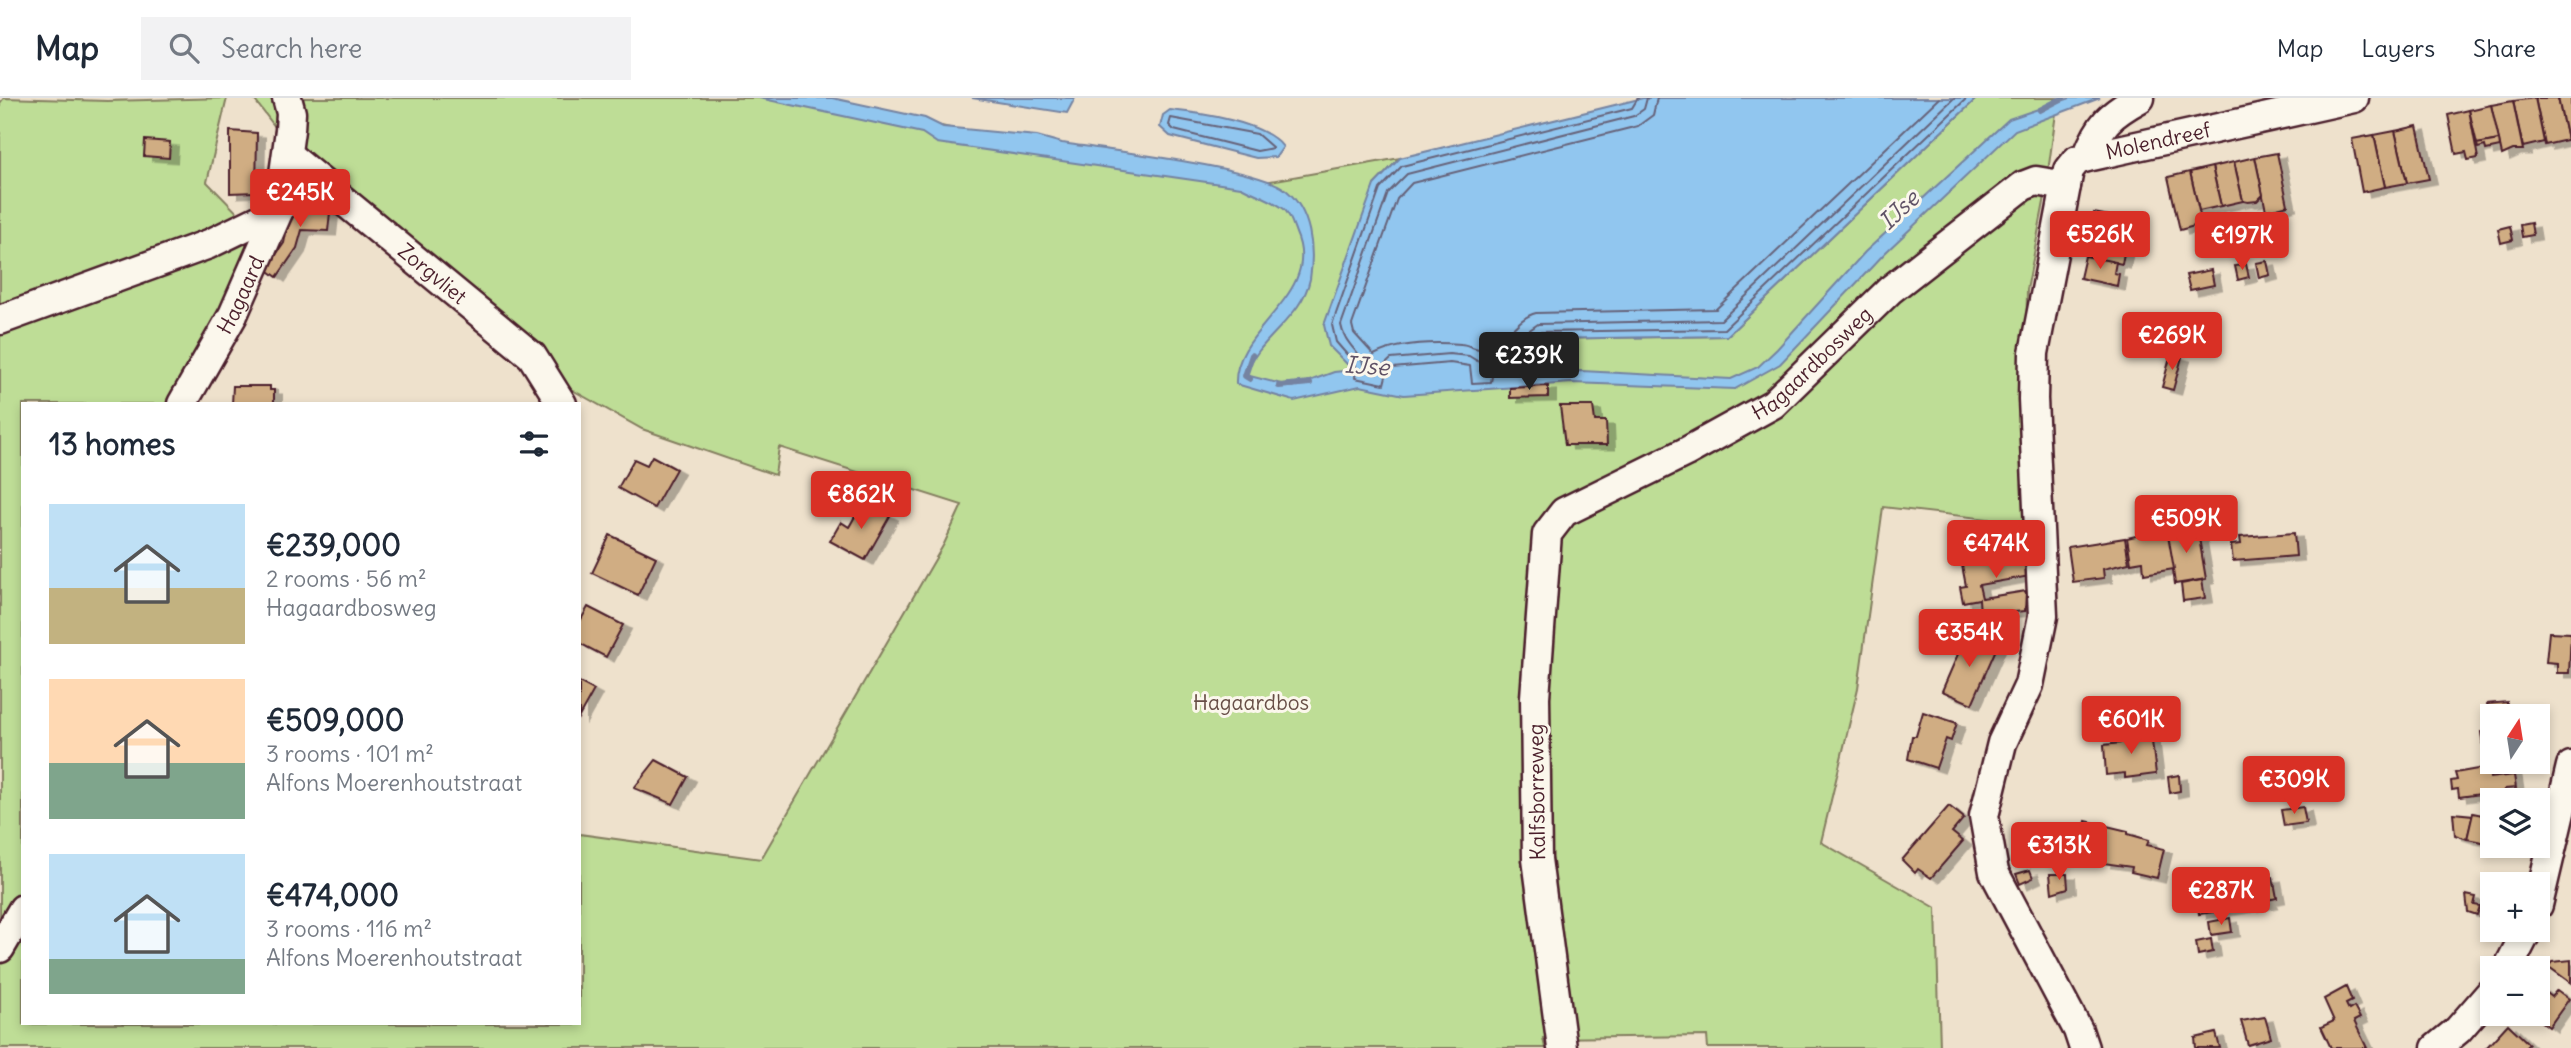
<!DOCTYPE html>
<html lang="en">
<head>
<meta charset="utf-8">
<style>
	:root { --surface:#fff; --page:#f2f2f3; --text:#1f2937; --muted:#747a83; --line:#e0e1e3; --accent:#d93025 }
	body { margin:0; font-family:Delius,sans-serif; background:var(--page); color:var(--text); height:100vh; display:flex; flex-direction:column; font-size:26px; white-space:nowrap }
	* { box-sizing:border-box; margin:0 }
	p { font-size:23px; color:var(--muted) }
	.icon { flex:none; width:38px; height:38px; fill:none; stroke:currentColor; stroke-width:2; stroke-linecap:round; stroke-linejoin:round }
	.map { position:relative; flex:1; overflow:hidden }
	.drawer { position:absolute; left:21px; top:304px; width:560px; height:623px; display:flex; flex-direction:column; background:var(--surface); border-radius:0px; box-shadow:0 4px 10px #0003 }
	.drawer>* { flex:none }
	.needle { width:46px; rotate:12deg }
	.fabs { position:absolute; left:2480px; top:606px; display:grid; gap:14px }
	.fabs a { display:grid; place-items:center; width:70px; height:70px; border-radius:0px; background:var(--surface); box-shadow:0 4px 10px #0003; font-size:35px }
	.price { position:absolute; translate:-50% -60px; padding:0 16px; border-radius:7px; background:var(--accent); color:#fff; font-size:23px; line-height:46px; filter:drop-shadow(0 2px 4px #0008) }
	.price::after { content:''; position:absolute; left:50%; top:42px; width:21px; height:16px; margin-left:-10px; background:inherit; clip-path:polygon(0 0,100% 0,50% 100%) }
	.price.selected { background:#222; color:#fff }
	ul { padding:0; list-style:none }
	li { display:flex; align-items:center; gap:21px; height:175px; padding:0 28px }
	li span { display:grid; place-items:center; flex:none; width:196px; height:140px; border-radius:0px; color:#555 }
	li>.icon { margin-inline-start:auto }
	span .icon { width:84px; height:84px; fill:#fffc; stroke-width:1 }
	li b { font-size:30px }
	h2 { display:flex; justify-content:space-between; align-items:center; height:84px; padding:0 28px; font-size:30px }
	header { display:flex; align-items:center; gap:42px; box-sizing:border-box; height:98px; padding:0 35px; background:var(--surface); border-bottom:2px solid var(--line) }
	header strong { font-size:33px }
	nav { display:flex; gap:38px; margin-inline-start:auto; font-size:24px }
	.search { width:490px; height:63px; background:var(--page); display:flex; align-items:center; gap:18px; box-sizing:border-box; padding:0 24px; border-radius:0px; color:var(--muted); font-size:26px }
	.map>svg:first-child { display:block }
	.green { fill:#bedd96; stroke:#847e60; stroke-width:2 }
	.water { fill:#91c6ef; stroke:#7583a1; stroke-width:2 }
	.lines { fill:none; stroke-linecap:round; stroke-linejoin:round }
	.shore { stroke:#666279; stroke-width:2 }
	.stream { stroke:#7583a1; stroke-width:6 }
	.building { fill:#d0ad83; stroke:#4a1f2b; stroke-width:2; filter:url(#shadow) }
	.minor-casing { stroke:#4a1f2b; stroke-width:33 }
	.minor { stroke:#fbf7ec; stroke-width:28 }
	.labels { text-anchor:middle; stroke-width:6; stroke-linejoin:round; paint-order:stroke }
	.street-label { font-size:21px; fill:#4a1f2b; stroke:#fbf7ec }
	.park-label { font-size:21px; fill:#674e46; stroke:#fbf7ec }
	.water-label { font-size:23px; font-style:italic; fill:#5f5166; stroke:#fbf7ec }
</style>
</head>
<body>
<header>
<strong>Map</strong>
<div class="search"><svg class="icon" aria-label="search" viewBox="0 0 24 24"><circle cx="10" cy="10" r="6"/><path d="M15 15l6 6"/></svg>Search here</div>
<nav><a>Map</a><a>Layers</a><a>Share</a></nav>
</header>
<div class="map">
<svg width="2571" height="950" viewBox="0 0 2571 950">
	<defs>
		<filter id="shadow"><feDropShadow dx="8" dy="4.5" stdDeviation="0" flood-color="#0004"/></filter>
	</defs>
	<rect width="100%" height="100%" fill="#eee1cc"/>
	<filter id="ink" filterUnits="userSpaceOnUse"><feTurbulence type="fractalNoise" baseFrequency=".0143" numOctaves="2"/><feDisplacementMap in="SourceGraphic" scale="14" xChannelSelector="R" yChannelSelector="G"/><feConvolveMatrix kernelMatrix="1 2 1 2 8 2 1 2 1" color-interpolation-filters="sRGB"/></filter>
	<g filter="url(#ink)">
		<path class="green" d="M4 0 107 3 227 0 207 84 255 133 196 306H23V926H579V736L761 761 944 446 962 407 779 349 775 377 642 331 560 285 279 34 253 0H814L1014 44 1254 86 1400 60 1374 87 1371 278 1451 272 1492 275 1518 262 1539 241 1727 238 1977 0H2058L2044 104 2027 192 2023 425 1883 409 1858 590 1821 744 1936 810 1940 950H1708L1707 938 1543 940 1545 950H0V5Z"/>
		<g class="water">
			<path d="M759 0H832L925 20 943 29 1037 38 1062 45C1106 52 1258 69 1286 92 1311 113 1315 150 1310 181 1302 221 1257 240 1246 277L1293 289 1334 274 1353 272 1329 248 1324 227 1374 87 1400 60 1643 0H1977L1727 238 1540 241 1518 262 1494 274 1582 273 1731 281 1758 269 1777 251 1865 154 2009 21 2070 0H2100L2015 32 1885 155 1780 266 1735 291 1572 285 1404 297 1360 288 1294 303 1236 286C1233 230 1324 197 1296 135 1293 127 1290 116 1284 111 1272 101 1254 96 1241 89L937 45 922 35Z"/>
			<path d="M972 0H1075L1067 15Z"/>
			<path d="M1170 12C1201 15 1265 24 1283 49L1276 59 1256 60 1170 38 1160 29 1163 17Z"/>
		</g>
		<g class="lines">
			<g class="shore">
				<path d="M1638 0 1632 10 1402 68 1380 91 1332 227 1336 244 1356 267 1355 280 1384 286 1387 274 1392 270 1450 265 1470 268 1472 285 1491 284 1494 267 1514 256 1538 234 1724 231 1967 0"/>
				<path d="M1647 0 1644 11 1634 18 1407 76 1388 95 1341 227C1344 246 1362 255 1367 273L1376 275 1391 261 1449 256 1469 258 1482 266 1538 226 1721 222 1954 0"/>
				<path d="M1657 0 1653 17 1638 28 1412 85 1397 101 1352 227 1354 235 1374 257C1398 245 1434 244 1461 246 1467 246 1476 252 1482 251 1504 249 1515 220 1536 215L1716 211 1939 0"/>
				<path d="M1171 20 1257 36 1273 50 1257 53 1174 32 1169 27Z"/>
			</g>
			<g class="stream">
				<path d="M2040 12 2063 0"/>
				<path d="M1250 281 1245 278 1252 257"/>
				<path d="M1279 288 1310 285"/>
			</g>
		</g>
		<g class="building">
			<path d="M2535 0H2558L2567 42 2545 47Z"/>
			<path d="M2535 0 2544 44 2523 49 2513 3Z"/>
			<path d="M2558 0H2571V42H2567Z"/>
			<path d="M2513 3 2523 52H2513L2502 57 2491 7Z"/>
			<path d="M2491 7 2499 42 2477 46 2469 12Z"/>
			<path d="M2469 12 2478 60 2468 62 2466 54 2456 56 2448 17Z"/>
			<path d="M2417 28 2429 81 2407 85 2395 33Z"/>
			<path d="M230 33 257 35 256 94 230 95Z"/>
			<path d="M2395 33 2407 85 2385 89 2374 37Z"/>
			<path d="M2374 37 2385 89 2362 94 2352 41Z"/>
			<path d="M145 42 170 44 169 60 144 58Z"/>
			<path d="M2499 42 2500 49 2486 52 2485 48 2478 50 2477 46Z"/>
			<path d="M2277 55 2288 107 2266 113 2255 59Z"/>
			<path d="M2255 59 2263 97 2257 103 2248 104 2243 103 2234 64Z"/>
			<path d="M2234 64 2243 103 2221 108 2212 69Z"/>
			<path d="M2212 69 2221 108 2199 113 2190 74Z"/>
			<path d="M2190 74 2202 126 2180 132 2168 79Z"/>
			<path d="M293 101 331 105 328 133 302 132 297 150 277 179 266 171 284 145Z"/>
			<path d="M2094 115 2125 121 2123 143 2089 137Z"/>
			<path d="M2531 125 2533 137 2522 139 2520 127Z"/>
			<path d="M2510 128 2513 142 2501 145 2498 131Z"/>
			<path d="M2089 137 2126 144 2122 166 2085 158Z"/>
			<path d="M2085 158 2116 164 2114 175 2119 176 2117 188 2080 180Z"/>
			<path d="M2267 163 2270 177 2259 180 2256 165Z"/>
			<path d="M2246 166 2249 179 2238 182 2235 168Z"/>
			<path d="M2211 172 2214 187 2190 192 2186 177Z"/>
			<path d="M2171 256 2182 259 2173 292 2162 289Z"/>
			<path d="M233 288H270V292H274V305L232 306Z"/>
			<path d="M1548 288V299L1510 300V290Z"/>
			<path d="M1560 308H1593L1595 323H1606L1607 347H1565Z"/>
			<path d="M652 358 676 371 654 410 618 390 634 361 647 367Z"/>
			<path d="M863 404 890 418 865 462 830 443 841 424 849 429Z"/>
			<path d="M2197 428 2206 481 2175 486 2167 431Z"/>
			<path d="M2167 431 2174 471 2144 476 2143 463 2131 465 2127 440Z"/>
			<path d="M2294 435 2296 458 2233 463 2231 447 2241 446 2240 439Z"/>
			<path d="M610 437 656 459 638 497 592 475Z"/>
			<path d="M2125 440 2129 465 2103 471 2104 480 2073 484 2068 449Z"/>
			<path d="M2026 450 2030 478 1979 487 1982 500 2026 493 2025 513 1980 517 1979 501 1963 504 1960 489 1966 488 1961 462Z"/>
			<path d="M2202 482 2205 500 2183 503 2181 486Z"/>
			<path d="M588 509 623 527 606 559 579 545V525Z"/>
			<path d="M2549 534 2571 535 2569 575H2557V565L2546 564Z"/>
			<path d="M1967 535 1997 549 1972 606 1942 593Z"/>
			<path d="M579 584 594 592 579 619Z"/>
			<path d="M2507 604V608L2516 607 2517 618H2492V647L2483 648 2481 634 2491 632 2487 606Z"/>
			<path d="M1923 614 1957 625 1951 643 1946 641 1936 670 1908 661 1912 638H1916Z"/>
			<path d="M2151 635 2156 676 2125 680V675L2106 677 2104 647 2120 645V638Z"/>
			<path d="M656 662 688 679 673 706 634 690Z"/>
			<path d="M2512 665 2514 677 2490 680 2489 669Z"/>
			<path d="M2489 669 2490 680 2514 677 2516 690 2505 691 2500 697 2495 694 2459 699 2458 691 2452 692 2451 683 2457 682 2455 675Z"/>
			<path d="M2179 677 2180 693 2170 695 2168 679Z"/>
			<path d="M1949 708 1964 720 1952 734 1963 743 1931 780 1918 771 1915 775 1902 762Z"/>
			<path d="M2303 709 2306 725 2284 728 2281 712Z"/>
			<path d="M2453 715 2473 717 2467 741 2455 737Z"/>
			<path d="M2473 715 2492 719V746L2467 741Z"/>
			<path d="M2086 723 2128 733V736L2149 742 2147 747 2164 751 2157 780 2131 774 2132 769 2103 765 2105 756 2080 751Z"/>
			<path d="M2030 772 2033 780 2020 786 2016 776Z"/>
			<path d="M2050 776H2067L2068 790 2052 795Z"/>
			<path d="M2273 779 2277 800 2267 802 2269 805 2228 812 2224 786Z"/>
			<path d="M2491 780 2503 786H2492V825L2480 819 2491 798 2484 794Z"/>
			<path d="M2207 786V789L2224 786 2228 812 2199 816 2195 788Z"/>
			<path d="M2466 797 2476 799 2474 807 2480 808 2477 817 2468 814Z"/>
			<path d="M2230 820 2232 834 2211 837 2209 824Z"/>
			<path d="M2211 841 2213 854 2198 857 2196 844Z"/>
			<path d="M2571 862V885L2549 869 2553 864Z"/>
			<path d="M2346 889 2352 903 2346 906 2349 912 2354 909 2360 920 2354 923 2367 950H2331L2321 929 2334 923 2324 901Z"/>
			<path d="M2538 889 2551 899 2557 892 2569 901 2549 929 2531 915H2538Z"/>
			<path d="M2265 919 2271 940 2248 947 2241 923Z"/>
			<path d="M2508 926 2529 946 2525 950H2486Z"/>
			<path d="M2216 935 2220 950H2196L2195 940Z"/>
		</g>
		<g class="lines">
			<g class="minor-casing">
				<g id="minor">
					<path id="s1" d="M288 57 532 258 562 306"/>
					<path d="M2087 59C2100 26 2109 17 2140 0"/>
					<path d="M0 222 209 146 279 112"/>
					<path id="s2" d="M182 306 233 217 279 112 290 32 291 15 287 0"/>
					<path d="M2538 807 2571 668"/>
					<path d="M0 850 23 811"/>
					<path d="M2508 870 2528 831"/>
					<path id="s3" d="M1562 950 1537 761 1535 599 1547 436 1564 414 1686 354 1773 306 1890 192 2023 88 2036 83 2066 88"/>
					<path id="s4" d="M2084 950 2078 932 1994 774 1984 718 2002 645 2029 587 2043 518 2033 301 2034 255 2069 72 2077 62 2087 59 2354 0"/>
					<path d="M2436 950 2458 932 2492 893"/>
				</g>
			</g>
			<use href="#minor" class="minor"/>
		</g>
	</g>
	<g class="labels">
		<g class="street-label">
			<text dy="7" stroke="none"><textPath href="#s4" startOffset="1010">Molendreef</textPath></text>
			<text dy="7" stroke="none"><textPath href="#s1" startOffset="187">Zorgvliet</textPath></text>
			<text dy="7" stroke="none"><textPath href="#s2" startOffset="124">Hagaard</textPath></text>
			<text dy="7" stroke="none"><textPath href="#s3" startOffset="835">Hagaardbosweg</textPath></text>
			<text transform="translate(1537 694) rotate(-91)" y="7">Kalfsborreweg</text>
		</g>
		<g class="park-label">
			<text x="1251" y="612">Hagaardbos</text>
		</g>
		<g class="water-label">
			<text transform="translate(1899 112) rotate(-44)" y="8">IJse</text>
			<text transform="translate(1367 268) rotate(4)" y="8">IJse</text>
		</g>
	</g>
</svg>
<div class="fabs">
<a><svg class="needle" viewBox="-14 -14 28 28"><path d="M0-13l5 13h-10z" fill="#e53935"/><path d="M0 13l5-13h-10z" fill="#747a83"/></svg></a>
<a><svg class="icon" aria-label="layers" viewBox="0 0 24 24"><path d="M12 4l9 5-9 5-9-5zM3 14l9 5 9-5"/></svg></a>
<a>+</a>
<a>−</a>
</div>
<b class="price" style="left:300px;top:131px">€245K</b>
<b class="price" style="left:2100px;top:173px">€526K</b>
<b class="price" style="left:2242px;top:174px">€197K</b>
<b class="price" style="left:2172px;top:274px">€269K</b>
<b class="price selected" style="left:1529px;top:294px">€239K</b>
<b class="price" style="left:861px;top:433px">€862K</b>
<b class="price" style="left:2186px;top:457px">€509K</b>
<b class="price" style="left:1996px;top:482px">€474K</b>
<b class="price" style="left:1969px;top:571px">€354K</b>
<b class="price" style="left:2131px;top:658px">€601K</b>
<b class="price" style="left:2294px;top:718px">€309K</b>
<b class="price" style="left:2059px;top:784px">€313K</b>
<b class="price" style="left:2221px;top:829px">€287K</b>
<section class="drawer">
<h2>13 homes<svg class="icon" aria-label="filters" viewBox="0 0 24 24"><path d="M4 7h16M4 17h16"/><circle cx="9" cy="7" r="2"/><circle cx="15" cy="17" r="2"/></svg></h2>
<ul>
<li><span style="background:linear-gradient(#bfe0f5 60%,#c2b280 0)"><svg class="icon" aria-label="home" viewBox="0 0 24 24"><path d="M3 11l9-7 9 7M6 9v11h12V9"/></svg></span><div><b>€239,000</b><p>2 rooms · 56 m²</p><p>Hagaardbosweg</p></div></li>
<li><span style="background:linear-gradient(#ffd9b3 60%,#7fa58c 0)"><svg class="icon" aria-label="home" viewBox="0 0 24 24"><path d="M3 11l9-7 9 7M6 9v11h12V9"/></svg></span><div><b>€509,000</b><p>3 rooms · 101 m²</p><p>Alfons Moerenhoutstraat</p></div></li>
<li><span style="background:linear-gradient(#bfe0f5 75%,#7fa58c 0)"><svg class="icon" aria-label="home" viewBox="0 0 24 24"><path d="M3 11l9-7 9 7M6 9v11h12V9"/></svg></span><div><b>€474,000</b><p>3 rooms · 116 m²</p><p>Alfons Moerenhoutstraat</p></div></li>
</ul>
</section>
</div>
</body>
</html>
